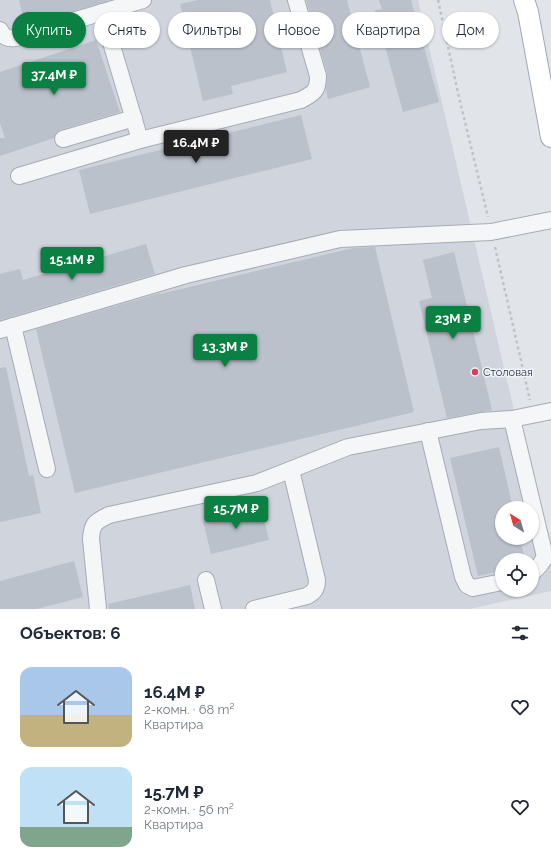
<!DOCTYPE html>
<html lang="ru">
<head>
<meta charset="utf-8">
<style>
	:root { --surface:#fff; --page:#f2f2f3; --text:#1f2937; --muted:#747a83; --accent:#0b8043 }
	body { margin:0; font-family:Raleway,sans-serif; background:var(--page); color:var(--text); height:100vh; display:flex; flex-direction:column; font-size:15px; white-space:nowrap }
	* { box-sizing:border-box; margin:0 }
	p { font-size:13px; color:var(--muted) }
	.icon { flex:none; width:22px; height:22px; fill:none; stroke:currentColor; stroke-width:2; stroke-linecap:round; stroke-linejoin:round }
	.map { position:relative; height:609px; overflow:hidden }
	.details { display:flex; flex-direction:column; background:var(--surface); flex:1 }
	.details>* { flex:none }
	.banner { position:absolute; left:12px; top:12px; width:527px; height:36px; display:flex; gap:8px }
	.needle { width:26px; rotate:323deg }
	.controls { position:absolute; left:495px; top:501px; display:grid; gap:8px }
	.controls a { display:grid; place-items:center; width:44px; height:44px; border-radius:50%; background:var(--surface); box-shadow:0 1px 3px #0004; font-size:20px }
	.price { position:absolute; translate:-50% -34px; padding:0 9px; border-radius:4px; background:var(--accent); color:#fff; font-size:13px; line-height:26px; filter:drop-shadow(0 1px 2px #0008) }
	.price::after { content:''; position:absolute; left:50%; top:24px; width:12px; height:9px; margin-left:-6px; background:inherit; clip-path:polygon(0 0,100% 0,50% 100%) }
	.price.current { background:#222; color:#fff }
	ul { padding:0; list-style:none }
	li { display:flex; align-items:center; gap:12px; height:100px; padding:0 20px }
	li span { display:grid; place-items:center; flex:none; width:112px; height:80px; border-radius:12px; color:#555 }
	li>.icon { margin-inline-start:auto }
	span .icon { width:48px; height:48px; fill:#fffc; stroke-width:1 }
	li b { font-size:17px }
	h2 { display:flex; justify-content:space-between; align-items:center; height:48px; padding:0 20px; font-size:17px }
	.pill { padding:0 14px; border-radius:18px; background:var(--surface); box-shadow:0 1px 3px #0004; font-size:14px; line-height:36px }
	.pill.current { background:var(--accent); color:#fff }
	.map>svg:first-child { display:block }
	.built { fill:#cfd4dd; fill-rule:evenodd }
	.building { fill:#bac1cb }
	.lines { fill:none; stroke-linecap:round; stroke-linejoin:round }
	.minor-casing { stroke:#a6acb5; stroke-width:18 }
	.major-casing { stroke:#9fa9b7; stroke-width:22 }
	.path { stroke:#bfc3c9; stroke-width:2.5; stroke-dasharray:3 3; stroke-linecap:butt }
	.minor { stroke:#f4f6f8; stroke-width:16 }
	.major { stroke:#fff; stroke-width:20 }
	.poi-dot { fill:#d73e59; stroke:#f0f4f8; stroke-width:1.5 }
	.labels { text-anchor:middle; stroke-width:3; stroke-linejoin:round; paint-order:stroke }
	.poi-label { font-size:11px; fill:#283343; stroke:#f0f4f8; text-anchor:start }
</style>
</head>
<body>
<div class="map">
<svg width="551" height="609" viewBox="0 0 551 609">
	<rect width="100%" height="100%" fill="#e1e5ea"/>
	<path class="built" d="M0 0H418L524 453 551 541V591L470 609H0ZM502 508H532V538H502ZM502 560H532V590H502Z"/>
	<g class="building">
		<path d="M19 0H108V1L25 26Z"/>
		<path d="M198 0H270L287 72 231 86 233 94 203 101 180 4Z"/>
		<path d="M306 0H347L370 87 328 99 326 89 327 73Z"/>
		<path d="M379 0H411L439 102 403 112 375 10 382 9Z"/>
		<path d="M96 40 120 112 60 130 56 133 54 138 0 156V138H5L0 123V72Z"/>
		<path d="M301 115 312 159 90 214 79 170Z"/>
		<path d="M146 244 155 274 0 320V274L20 269 23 280Z"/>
		<path d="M375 247 414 412 75 493 36 329 160 293V294L353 248Z"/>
		<path d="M454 252 492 410 447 418 419 301 432 298 423 260Z"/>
		<path d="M6 367 29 476 33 475 41 513 0 522V368Z"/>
		<path d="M499 447 513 508H502V538H520L525 560H502V571L478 576 450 458Z"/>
		<path d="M261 507 269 540 211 554 203 521Z"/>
		<path d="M74 561 83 597 37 609H0V581Z"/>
		<path d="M190 585 195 609H109L108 604Z"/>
	</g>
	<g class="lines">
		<g class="minor-casing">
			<g id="minor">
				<path d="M102 12 140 140"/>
				<path d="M0 30C4 38 8 39 16 38L143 0"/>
				<path d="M63 139 134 118"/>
				<path d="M19 176 140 140 301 100C314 93 318 91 318 76L296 0"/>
				<path d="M13 326 47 469"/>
				<path d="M0 330 186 275 340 239 491 232 551 220"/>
				<path d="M512 419 545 557 551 556"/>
				<path d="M428 431 463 577 467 585 473 588 502 582"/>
				<path d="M532 573 540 565 545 557"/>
				<path d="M206 580 213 609"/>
				<path d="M98 609 91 539C92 523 95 522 109 515L257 483 348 447 481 421 512 419 551 411"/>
				<path d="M254 609 307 596C314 592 317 589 317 580L291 470"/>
			</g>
		</g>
		<g class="major-casing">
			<path id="major" d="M524 0 528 12 551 137"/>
		</g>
		<g class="path">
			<path d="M438 0 458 93 488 217"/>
			<path d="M495 247 530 400"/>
		</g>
		<use href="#minor" class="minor"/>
		<use href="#major" class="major"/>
	</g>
	<circle class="poi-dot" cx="475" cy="372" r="4"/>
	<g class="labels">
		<g class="poi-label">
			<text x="483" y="376">Столовая</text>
		</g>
	</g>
</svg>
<div class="controls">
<a><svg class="needle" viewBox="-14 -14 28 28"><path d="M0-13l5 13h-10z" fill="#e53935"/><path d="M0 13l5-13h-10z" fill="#747a83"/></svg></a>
<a><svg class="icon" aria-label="locate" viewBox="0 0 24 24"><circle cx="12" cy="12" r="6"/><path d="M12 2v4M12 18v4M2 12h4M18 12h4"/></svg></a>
</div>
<b class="price" style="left:54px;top:96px">37.4M ₽</b>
<b class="price current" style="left:196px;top:164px">16.4M ₽</b>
<b class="price" style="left:72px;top:281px">15.1M ₽</b>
<b class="price" style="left:453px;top:340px">23M ₽</b>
<b class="price" style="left:225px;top:368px">13.3M ₽</b>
<b class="price" style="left:236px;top:530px">15.7M ₽</b>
<div class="banner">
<a class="pill current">Купить</a>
<a class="pill">Снять</a>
<a class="pill">Фильтры</a>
<a class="pill">Новое</a>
<a class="pill">Квартира</a>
<a class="pill">Дом</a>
</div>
</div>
<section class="details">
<h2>Объектов: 6<svg class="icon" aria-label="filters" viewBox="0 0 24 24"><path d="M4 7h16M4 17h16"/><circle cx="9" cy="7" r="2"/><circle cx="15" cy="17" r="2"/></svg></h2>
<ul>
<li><span style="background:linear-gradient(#a9c7e8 60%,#c2b280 0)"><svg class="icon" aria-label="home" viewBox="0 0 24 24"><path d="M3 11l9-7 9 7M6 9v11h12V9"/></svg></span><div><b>16.4M ₽</b><p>2-комн. · 68 m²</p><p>Квартира</p></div><svg class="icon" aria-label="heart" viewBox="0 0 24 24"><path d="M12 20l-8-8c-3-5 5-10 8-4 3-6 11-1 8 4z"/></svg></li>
<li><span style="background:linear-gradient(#bfe0f5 75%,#7fa58c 0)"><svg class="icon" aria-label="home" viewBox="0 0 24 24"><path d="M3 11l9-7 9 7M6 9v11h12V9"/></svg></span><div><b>15.7M ₽</b><p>2-комн. · 56 m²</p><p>Квартира</p></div><svg class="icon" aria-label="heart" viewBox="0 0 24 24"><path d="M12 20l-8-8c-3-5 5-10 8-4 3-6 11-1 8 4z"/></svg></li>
</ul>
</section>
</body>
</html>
